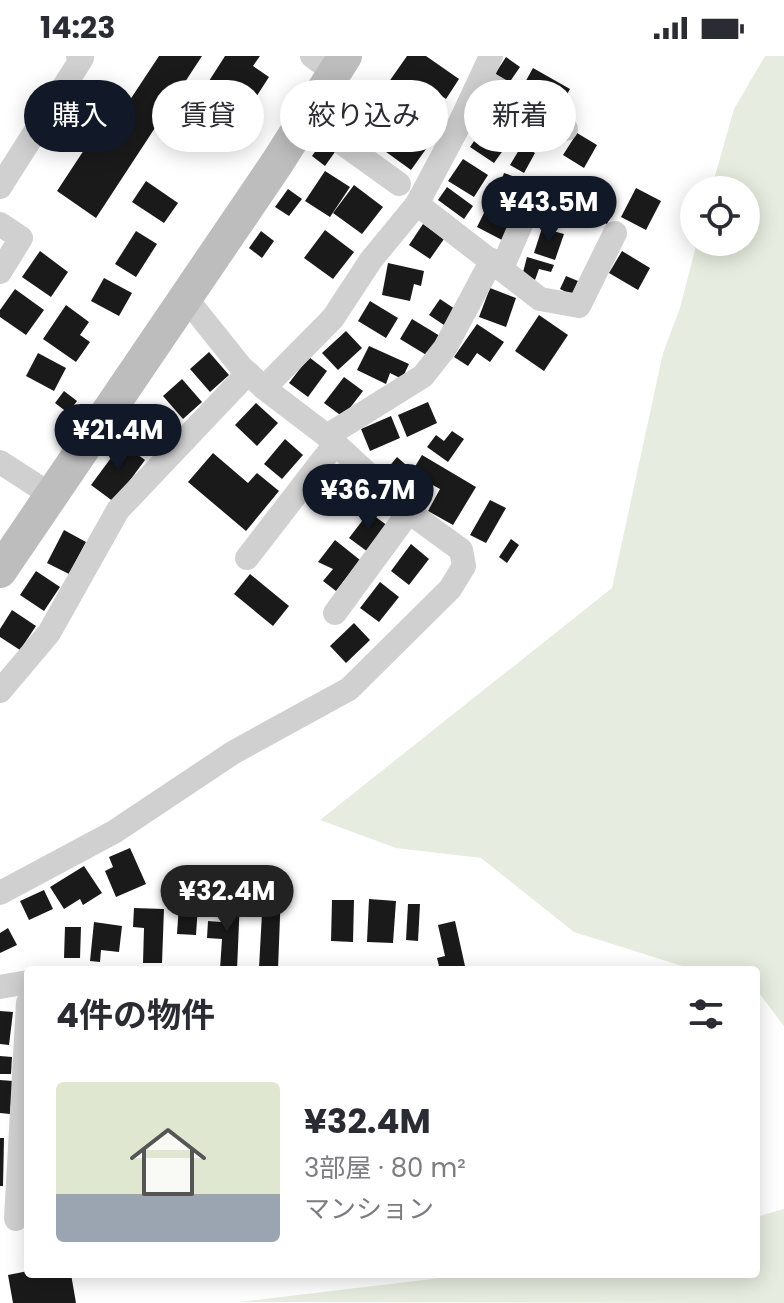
<!DOCTYPE html>
<html lang="ja">
<head>
<meta charset="utf-8">
<style>
	:root { --surface:#fff; --page:#f7f7f7; --text:#2b2b33; --muted:#7c7c81; --line:#e1e1e2; --accent:#111827 }
	body { margin:0; font-family:Poppins,"Noto Sans JP",sans-serif; background:var(--page); color:var(--text); height:100vh; display:flex; flex-direction:column; font-size:30px; white-space:nowrap }
	* { box-sizing:border-box; margin:0 }
	p { font-size:26px; color:var(--muted) }
	.icon { flex:none; width:44px; height:44px; fill:none; stroke:currentColor; stroke-width:2; stroke-linecap:round; stroke-linejoin:round }
	.map { position:relative; flex:1; overflow:hidden }
	.details { position:absolute; left:24px; top:910px; width:736px; height:312px; display:flex; flex-direction:column; background:var(--surface); border-radius:8px; box-shadow:0 4px 20px #0003 }
	.details>* { flex:none }
	.hud { position:absolute; left:24px; top:24px; width:736px; height:72px; display:flex; gap:16px }
	.buttons { position:absolute; left:680px; top:120px; display:grid; gap:16px }
	.buttons a { display:grid; place-items:center; width:80px; height:80px; border-radius:50%; background:var(--surface); box-shadow:0 4px 20px #0003; font-size:40px }
	.price { position:absolute; translate:-50% -68px; padding:0 18px; border-radius:28px; background:var(--accent); color:#fff; font-size:26px; line-height:52px; filter:drop-shadow(0 2px 4px #0008) }
	.price::after { content:''; position:absolute; left:50%; top:48px; width:24px; height:18px; margin-left:-12px; background:inherit; clip-path:polygon(0 0,100% 0,50% 100%) }
	.price.selected { background:#222; color:#fff }
	ul { padding:0; list-style:none }
	li { display:flex; align-items:center; gap:24px; height:200px; padding:0 32px }
	li+li { border-top:2px solid var(--line) }
	li span { display:grid; place-items:center; flex:none; width:224px; height:160px; border-radius:8px; color:#555 }
	li>.icon { margin-inline-start:auto }
	span .icon { width:96px; height:96px; fill:#fffc; stroke-width:1 }
	li b { font-size:34px }
	h2 { display:flex; justify-content:space-between; align-items:center; height:96px; padding:0 32px; font-size:34px }
	.tag { padding:0 28px; border-radius:36px; background:var(--surface); box-shadow:0 4px 20px #0003; font-size:28px; line-height:72px }
	.tag.selected { background:var(--accent); color:#fff }
	.status { display:flex; justify-content:space-between; align-items:center; height:56px; padding:0 40px; background:var(--surface); direction:ltr }
	.status svg { height:22px; fill:currentColor }
	.map>svg:first-child { display:block }
	.green { fill:#e6ecdf }
	.building { fill:#1a1a1a }
	.lines { fill:none; stroke-linecap:round; stroke-linejoin:round }
	.street { stroke:#d0d0d0; stroke-width:24 }
	.secondary { stroke:#bdbdbd; stroke-width:34 }
</style>
</head>
<body>
<div class="status"><b>14:23</b><svg viewBox="0 0 49 12"><path d="M0 12V9h3v3zM5 12V6h3v6zM10 12V3h3v9zM15 12V0h3v12zM26 1h20v11H26zM47 4h2v5h-2z"/></svg></div>
<div class="map">
<svg width="784" height="1247" viewBox="0 0 784 1247">
	<rect width="100%" height="100%" fill="#fff"/>
	<g class="green">
		<path d="M765 0H784V970L756 933V914H695L574 876 481 802 396 792 320 764 612 532 663 297 680 252 697 186H746V134H711L734 53Z"/>
		<path d="M784 1153V1247L239 1246 474 1218H756V1161Z"/>
	</g>
	<g class="building">
		<path d="M159 0H202L96 162 57 135 109 56 118 62Z"/>
		<path d="M225 0H260L253 10 269 21 249 52 209 25Z"/>
		<path d="M407 0H426L459 23 446 43 436 36 422 56 386 30Z"/>
		<path d="M506 1 520 11 509 27 495 18Z"/>
		<path d="M533 12 570 33 560 51 523 30Z"/>
		<path d="M360 34 388 56 368 84 339 62Z"/>
		<path d="M203 39 229 58 213 79 188 61Z"/>
		<path d="M503 46 549 72 539 90 493 64Z"/>
		<path d="M402 65 431 86 411 114 382 93Z"/>
		<path d="M485 69 509 86 494 107 470 91Z"/>
		<path d="M577 77 597 89 584 112 563 99Z"/>
		<path d="M324 83 337 93 325 110 312 100Z"/>
		<path d="M522 89 535 97 524 117 510 109Z"/>
		<path d="M463 103 488 119 474 141 448 125Z"/>
		<path d="M325 115 350 131 330 161 305 145Z"/>
		<path d="M504 117 527 125 516 155 493 148Z"/>
		<path d="M146 125 178 147 164 167 132 146Z"/>
		<path d="M556 126 583 140 566 171 552 163 557 152 545 145Z"/>
		<path d="M354 129 383 151 362 178 333 157Z"/>
		<path d="M447 131 473 150 464 163 438 144Z"/>
		<path d="M636 132 661 145 646 174 621 161Z"/>
		<path d="M288 133 302 143 289 160 275 151Z"/>
		<path d="M602 150 613 155 607 168 596 163Z"/>
		<path d="M485 155 511 167 502 184 477 171Z"/>
		<path d="M423 168 444 183 430 203 409 189Z"/>
		<path d="M542 172 564 178 555 204 534 197Z"/>
		<path d="M325 174 354 196 333 223 304 202Z"/>
		<path d="M136 175 157 188 136 221 115 208Z"/>
		<path d="M261 175 274 185 262 202 249 192Z"/>
		<path d="M40 195 68 216 51 241 22 221Z"/>
		<path d="M622 195 650 212 638 234 609 217Z"/>
		<path d="M527 201 554 209 551 216 539 213 535 224 522 220Z"/>
		<path d="M388 207 424 215 421 230 414 228 410 245 382 239Z"/>
		<path d="M566 220 578 225 572 239 560 233Z"/>
		<path d="M104 222 132 237 119 260 91 245Z"/>
		<path d="M490 232 516 242 506 271 479 261Z"/>
		<path d="M15 233 44 254 26 279 0 261V254Z"/>
		<path d="M440 243 455 253 444 269 429 259Z"/>
		<path d="M370 245 398 262 386 282 358 265Z"/>
		<path d="M66 249 89 266 80 279 90 286 76 306 43 283Z"/>
		<path d="M539 259 568 279 544 315 515 295Z"/>
		<path d="M412 263 440 280 428 300 400 283Z"/>
		<path d="M477 268 504 286 490 306 477 297 468 310 454 301Z"/>
		<path d="M346 275 362 292 338 314 322 297Z"/>
		<path d="M369 290 409 308 402 323 390 317 386 328 357 314Z"/>
		<path d="M209 296 229 319 210 336 190 313Z"/>
		<path d="M38 297 66 312 54 335 26 320Z"/>
		<path d="M309 301 327 315 308 341 289 327Z"/>
		<path d="M344 321 363 335 343 361 324 347Z"/>
		<path d="M182 323 202 346 183 363 163 340Z"/>
		<path d="M64 335 77 345 68 357 55 347Z"/>
		<path d="M428 346 437 367 407 381 398 359Z"/>
		<path d="M256 347 278 367 257 390 235 369Z"/>
		<path d="M150 358 171 381 152 398 131 375Z"/>
		<path d="M391 360 400 382 370 395 361 373Z"/>
		<path d="M452 375 464 383 448 406 427 391 436 379 444 385Z"/>
		<path d="M285 383 303 399 282 423 264 408Z"/>
		<path d="M122 387 145 404 114 446 91 429Z"/>
		<path d="M213 397 248 427 257 417 279 435 246 475 188 426Z"/>
		<path d="M422 399 476 431 453 469 428 455 440 433 411 417Z"/>
		<path d="M397 401 405 408 391 424 383 418Z"/>
		<path d="M490 444 506 452 486 487 470 479Z"/>
		<path d="M369 456 388 470 368 496 349 482Z"/>
		<path d="M64 474 86 486 69 518 47 507Z"/>
		<path d="M511 483 519 489 507 507 499 501Z"/>
		<path d="M335 484 360 504 336 535 323 525 333 513 318 506Z"/>
		<path d="M411 488 429 503 409 529 391 515Z"/>
		<path d="M36 515 60 531 44 555 20 539Z"/>
		<path d="M250 518 289 550 273 570 234 538Z"/>
		<path d="M380 526 399 541 379 566 360 552Z"/>
		<path d="M12 554 36 570 20 594 0 581V573Z"/>
		<path d="M354 567 370 584 346 607 330 590Z"/>
		<path d="M130 792 146 828 116 841 105 815 113 811 109 801Z"/>
		<path d="M84 810 102 837 83 849 80 843 64 853 50 831Z"/>
		<path d="M44 834 53 853 29 864 20 845Z"/>
		<path d="M253 834 281 835 278 913 259 912 262 857 252 856Z"/>
		<path d="M223 842 240 843 237 914 220 913 222 883 207 882 208 865 221 866Z"/>
		<path d="M369 843 396 845 393 887 367 886Z"/>
		<path d="M332 844H354L353 886 331 885Z"/>
		<path d="M179 848 198 849 196 879 177 878Z"/>
		<path d="M408 848H420L418 885 406 884Z"/>
		<path d="M134 852 164 853 162 907H143L144 872 133 871Z"/>
		<path d="M455 865 465 910 440 914 437 902 445 900 438 869Z"/>
		<path d="M94 866 122 870 119 896 101 894 100 906 90 905Z"/>
		<path d="M65 871H81L80 902H64Z"/>
		<path d="M8 872 17 889 0 897V877Z"/>
		<path d="M0 955 13 956 9 989 0 988Z"/>
		<path d="M0 1000 12 1001 11 1018H0Z"/>
		<path d="M0 1024 13 1025 10 1058 0 1057Z"/>
		<path d="M0 1082H4L3 1130H0Z"/>
		<path d="M28 1215V1218H71L76 1247H13L8 1219Z"/>
	</g>
	<g class="lines">
		<g class="street">
			<path d="M312 0 334 16"/>
			<path d="M481 23 566 73"/>
			<path d="M306 61 399 128"/>
			<path d="M0 131 82 2 78 0"/>
			<path d="M417 148 540 243 579 250 615 177"/>
			<path d="M0 168 21 182 0 216"/>
			<path d="M502 212 535 136"/>
			<path d="M264 332 333 262 371 204 417 148 456 75 491 0"/>
			<path d="M327 380 423 320 445 292 492 204"/>
			<path d="M0 406 51 439"/>
			<path d="M247 502 335 388"/>
			<path d="M335 557 409 456"/>
			<path d="M0 635 49 577 118 454 248 317"/>
			<path d="M0 837 114 776 234 696 349 633 450 533 464 510 461 494 409 456 327 380 264 332 241 311 185 241"/>
			<path d="M0 931 28 926"/>
			<path d="M16 1163 28 947"/>
		</g>
		<path class="secondary" d="M0 515 277 107 345 0"/>
	</g>
</svg>
<div class="buttons">
<a><svg class="icon" aria-label="locate" viewBox="0 0 24 24"><circle cx="12" cy="12" r="6"/><path d="M12 2v4M12 18v4M2 12h4M18 12h4"/></svg></a>
</div>
<b class="price" style="left:549px;top:188px">¥43.5M</b>
<b class="price" style="left:118px;top:416px">¥21.4M</b>
<b class="price" style="left:368px;top:476px">¥36.7M</b>
<b class="price selected" style="left:227px;top:877px">¥32.4M</b>
<div class="hud">
<a class="tag selected">購入</a>
<a class="tag">賃貸</a>
<a class="tag">絞り込み</a>
<a class="tag">新着</a>
</div>
<section class="details">
<h2>4件の物件<svg class="icon" aria-label="filters" viewBox="0 0 24 24"><path d="M4 7h16M4 17h16"/><circle cx="9" cy="7" r="2"/><circle cx="15" cy="17" r="2"/></svg></h2>
<ul>
<li><span style="background:linear-gradient(#dfe7d0 70%,#9aa5b1 0)"><svg class="icon" aria-label="home" viewBox="0 0 24 24"><path d="M3 11l9-7 9 7M6 9v11h12V9"/></svg></span><div><b>¥32.4M</b><p>3部屋 · 80 m²</p><p>マンション</p></div></li>
</ul>
</section>
</div>
</body>
</html>
